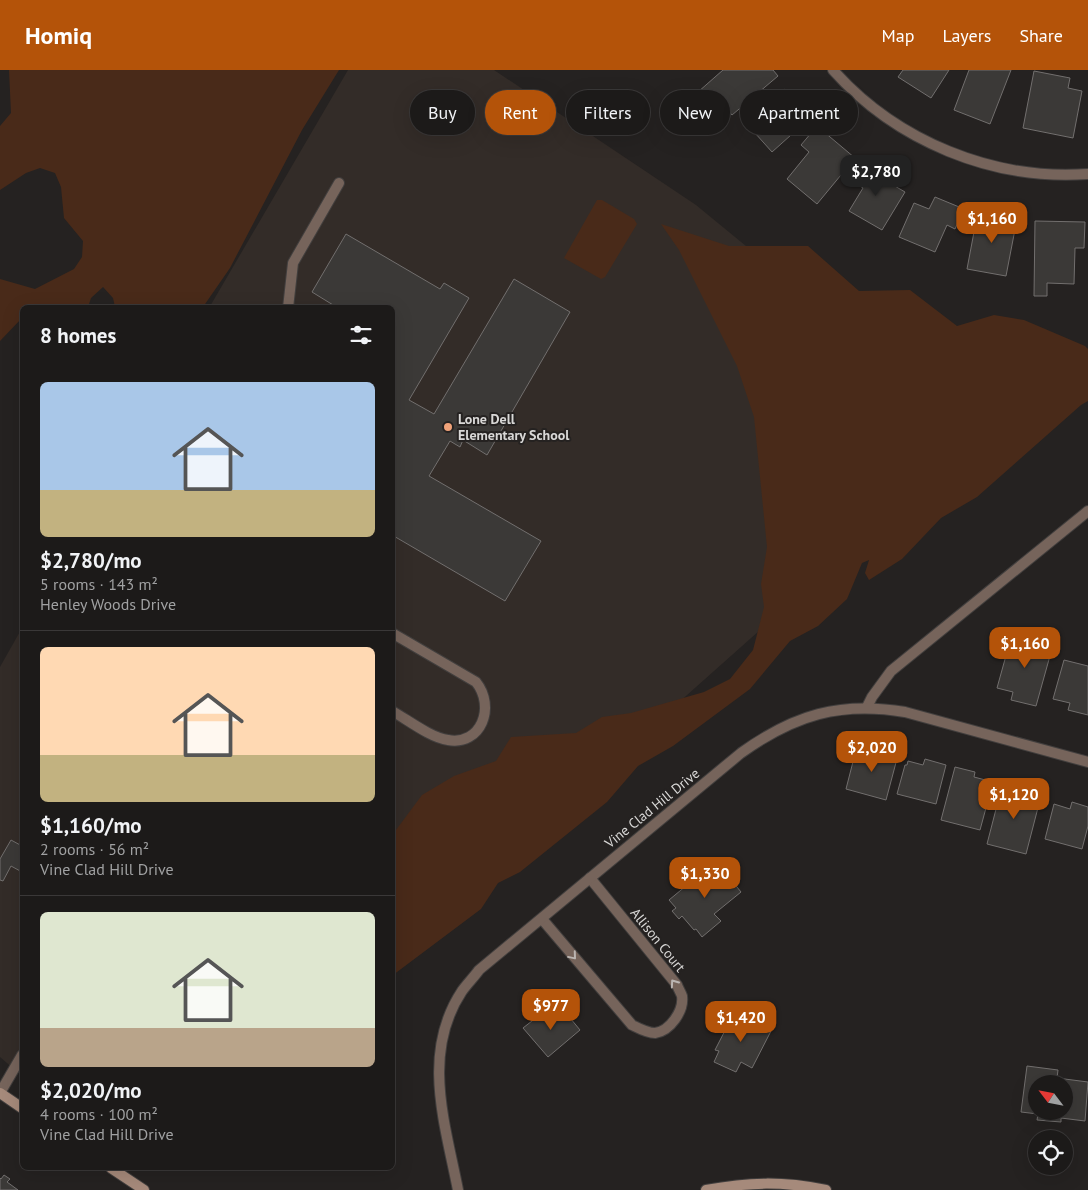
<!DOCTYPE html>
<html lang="en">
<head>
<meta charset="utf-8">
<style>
	:root { --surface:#1c1a19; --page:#292726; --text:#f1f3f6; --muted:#a0a1a2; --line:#3a3838; --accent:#b45309 }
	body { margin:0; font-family:"PT Sans",sans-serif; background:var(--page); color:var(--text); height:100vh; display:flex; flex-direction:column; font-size:19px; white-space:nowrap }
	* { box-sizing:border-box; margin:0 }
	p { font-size:16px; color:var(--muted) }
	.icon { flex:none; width:28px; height:28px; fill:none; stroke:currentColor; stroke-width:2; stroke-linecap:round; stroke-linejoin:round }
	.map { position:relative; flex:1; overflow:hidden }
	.details { position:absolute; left:20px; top:235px; width:375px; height:865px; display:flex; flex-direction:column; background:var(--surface); border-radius:8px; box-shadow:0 5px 20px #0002,0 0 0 1px var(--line) }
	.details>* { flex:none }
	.top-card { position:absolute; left:410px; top:20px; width:475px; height:45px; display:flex; gap:10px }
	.needle { width:32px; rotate:302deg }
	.buttons { position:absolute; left:1028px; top:1005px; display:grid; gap:10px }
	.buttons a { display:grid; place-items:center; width:45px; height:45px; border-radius:50%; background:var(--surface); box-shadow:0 5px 20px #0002,0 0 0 1px var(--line); font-size:25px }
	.price { position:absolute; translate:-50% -42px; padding:0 11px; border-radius:10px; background:var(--accent); color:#fff; font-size:16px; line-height:32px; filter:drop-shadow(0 1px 2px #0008) }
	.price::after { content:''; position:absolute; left:50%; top:30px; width:15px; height:11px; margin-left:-8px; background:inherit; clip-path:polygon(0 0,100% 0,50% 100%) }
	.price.active { background:#222; color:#fff }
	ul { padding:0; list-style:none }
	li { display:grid; align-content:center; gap:10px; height:265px; padding:0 20px }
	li+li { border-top:1px solid var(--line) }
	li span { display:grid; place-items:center; height:155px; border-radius:8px; color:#555 }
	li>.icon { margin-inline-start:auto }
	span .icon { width:90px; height:90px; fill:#fffc; stroke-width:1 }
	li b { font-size:21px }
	h2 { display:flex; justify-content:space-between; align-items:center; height:60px; padding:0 20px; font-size:21px }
	.chip { padding:0 18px; border-radius:22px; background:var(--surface); box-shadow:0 5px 20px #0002,0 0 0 1px var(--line); font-size:18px; line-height:45px }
	.chip.active { background:var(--accent); color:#fff }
	header { display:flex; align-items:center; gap:30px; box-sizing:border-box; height:70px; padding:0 25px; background:var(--accent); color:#fff }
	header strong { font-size:24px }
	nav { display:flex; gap:28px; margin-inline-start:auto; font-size:18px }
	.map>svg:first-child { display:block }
	.built { fill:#332c28 }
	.green { fill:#492a19 }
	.building { fill:#3b3937; stroke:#726f6e; fill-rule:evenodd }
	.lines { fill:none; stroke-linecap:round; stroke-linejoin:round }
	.lane-casing { stroke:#423f3e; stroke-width:12 }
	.street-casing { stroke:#423f3e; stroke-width:12 }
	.secondary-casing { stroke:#423f3e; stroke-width:12 }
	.lane { stroke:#76645b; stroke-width:10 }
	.street { stroke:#76645b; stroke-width:10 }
	.secondary { stroke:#a68a7b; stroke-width:10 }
	.oneway { stroke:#bbb5b2 }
	.poi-dot { fill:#f0a279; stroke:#252221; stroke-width:2 }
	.labels { text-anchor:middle; stroke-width:4; stroke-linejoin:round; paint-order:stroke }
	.poi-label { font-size:14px; font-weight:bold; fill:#d9d8d7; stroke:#252221; text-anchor:start }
	.street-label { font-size:14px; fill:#d9d8d7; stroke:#252221 }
</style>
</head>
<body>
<header>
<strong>Homiq</strong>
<nav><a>Map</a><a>Layers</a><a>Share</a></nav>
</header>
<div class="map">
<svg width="1088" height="1120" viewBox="0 0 1088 1120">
	<rect width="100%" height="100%" fill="#252221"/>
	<g class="built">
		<path d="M348 0H494L696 135 852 263 944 396 393 887 392 238H209Z"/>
		<path d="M22 558V1006L0 987V597Z"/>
	</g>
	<g class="green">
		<path d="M9 0H339L302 60 230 198 203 237H115L113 228 103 217 91 228 88 237 22 238V248L0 271V209L35 219 74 199 82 187 83 171 64 148 61 117 55 103 40 98 26 103 0 120V56L11 43Z"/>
		<path d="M597 130H602L634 149 637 154 605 207 601 209 564 188Z"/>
		<path d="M661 154 729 176H808L859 221 910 220 957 256 994 245 1024 250 1085 276 1088 279V331L1081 335 977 427 941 448 902 489 869 510 865 503 869 490 862 493 847 529 818 556 790 571 750 619 673 676 638 696 607 732 520 802 498 813 481 839 393 905V764L422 725 454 706 496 691 511 667 576 663 602 647 631 643 704 622 730 609 753 580 764 537 761 514 767 477 754 347 737 296 679 180Z"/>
	</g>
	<g class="building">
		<path d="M723 0H773L778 6 732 45 712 22 704 29 698 22Z"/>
		<path d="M903 0H949L931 28 898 7Z"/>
		<path d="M969 0H1011L990 54 954 40Z"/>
		<path d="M1034 1 1070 8 1068 18 1082 21 1073 68 1023 58Z"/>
		<path d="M785 19 810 48 772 82 746 53Z"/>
		<path d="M817 56 855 88 817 134 787 109 809 82 801 75Z"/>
		<path d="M867 92 891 106 888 112 905 122 882 160 849 141 863 118 854 112Z"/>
		<path d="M935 127 964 139 955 159 947 155 935 182 899 167 914 133 929 139Z"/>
		<path d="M978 141 1017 149 1006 206 967 199Z"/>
		<path d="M1035 151 1085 152 1084 178H1075L1074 214 1047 213V226H1034Z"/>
		<path d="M346 164 440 219 444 213 469 228 409 330 434 344 514 209 570 242 487 385 463 370 460 377 450 371 429 406 541 471 505 531 392 465V238H338L312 222Z"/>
		<path d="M1012 564 1053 575 1036 636 1011 630 1013 622 997 618Z"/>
		<path d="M1064 590 1088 596V645L1068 640 1070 633 1053 629Z"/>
		<path d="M860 677 876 681 877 679 898 685 886 730 846 719 856 680 858 681Z"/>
		<path d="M925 689 946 695 936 734 897 724 905 695H907L908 691 923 695Z"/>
		<path d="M955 697 975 702 974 707 993 712 980 760 941 750Z"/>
		<path d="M1002 716 1041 726 1026 784 987 774Z"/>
		<path d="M1072 732 1088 737V756L1082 779 1045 769 1054 734 1070 739Z"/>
		<path d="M11 770 22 776V802L11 796 3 811 0 810V789Z"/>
		<path d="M716 791 741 822 714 844 721 851 702 867 696 859 694 860 682 846 679 849 672 841 676 838 669 830Z"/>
		<path d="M551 936 561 948 566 943 580 960 548 987 523 958Z"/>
		<path d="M734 943 771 961 752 998 741 992 736 1002 714 992 719 981 715 980Z"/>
		<path d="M1027 996 1058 1000 1057 1008 1088 1012 1085 1051 1061 1048V1052L1037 1050 1038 1044 1021 1042ZM1036 1014H1064V1041H1036Z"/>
		<path d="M4 1105 10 1109 7 1112 18 1120H0V1108L1 1109Z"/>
	</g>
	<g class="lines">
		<g class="lane-casing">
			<g id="lane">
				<path d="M288 238 293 193 339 113"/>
				<path d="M392 563 476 612C496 637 481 676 448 670 431 668 408 650 392 641"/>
				<path d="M867 637 872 627 891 601 1088 441"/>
				<path d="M0 1023 22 985"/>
			</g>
		</g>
		<g class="street-casing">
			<g id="street">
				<path d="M833 0C896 71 993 111 1088 104"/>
				<path d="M542 849 632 955C638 958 647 963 655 963 670 961 684 941 682 926 681 923 678 918 677 915L590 808"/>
				<path d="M458 1120C445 1053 421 983 462 921 467 914 474 907 479 900L741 683C794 645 840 631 905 642L1088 692"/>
			</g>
		</g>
		<g class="secondary-casing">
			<g id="secondary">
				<path d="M0 1023 22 1038"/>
				<path d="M111 1098 144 1120"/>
				<path d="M706 1120C750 1112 782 1111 826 1120"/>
			</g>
		</g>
		<use href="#lane" class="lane"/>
		<use href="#street" class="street"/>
		<use href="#secondary" class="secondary"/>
	</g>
	<defs><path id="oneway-chevron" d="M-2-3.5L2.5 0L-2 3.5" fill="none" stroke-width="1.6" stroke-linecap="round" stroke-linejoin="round" transform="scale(1.25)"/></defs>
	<g class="oneway">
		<use href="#oneway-chevron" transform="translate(573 886) rotate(50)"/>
		<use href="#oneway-chevron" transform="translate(674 913) rotate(-125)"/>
	</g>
	<circle class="poi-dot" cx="448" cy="357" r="5"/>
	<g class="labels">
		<g class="poi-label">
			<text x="458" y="354">Lone Dell<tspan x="458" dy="16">Elementary School</tspan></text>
		</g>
		<g class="street-label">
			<text transform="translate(652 738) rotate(-39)" y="5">Vine Clad Hill Drive</text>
			<text transform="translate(658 870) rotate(51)" y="5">Allison Court</text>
		</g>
	</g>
</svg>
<div class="buttons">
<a><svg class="needle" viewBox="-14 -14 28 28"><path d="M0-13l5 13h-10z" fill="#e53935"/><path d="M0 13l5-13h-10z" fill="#a0a1a2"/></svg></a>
<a><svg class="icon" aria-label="locate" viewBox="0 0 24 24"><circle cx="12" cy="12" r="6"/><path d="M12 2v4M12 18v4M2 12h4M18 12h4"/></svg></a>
</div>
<b class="price active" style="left:876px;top:127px">$2,780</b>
<b class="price" style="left:992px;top:174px">$1,160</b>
<b class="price" style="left:1025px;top:599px">$1,160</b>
<b class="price" style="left:872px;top:703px">$2,020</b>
<b class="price" style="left:1014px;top:750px">$1,120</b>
<b class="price" style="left:705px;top:829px">$1,330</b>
<b class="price" style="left:551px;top:961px">$977</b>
<b class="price" style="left:741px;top:973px">$1,420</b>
<div class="top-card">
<a class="chip">Buy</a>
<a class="chip active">Rent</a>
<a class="chip">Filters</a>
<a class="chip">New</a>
<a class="chip">Apartment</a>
</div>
<section class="details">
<h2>8 homes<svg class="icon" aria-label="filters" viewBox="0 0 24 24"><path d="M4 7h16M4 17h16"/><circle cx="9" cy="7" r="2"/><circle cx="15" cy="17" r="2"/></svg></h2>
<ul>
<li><span style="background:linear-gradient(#a9c7e8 70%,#c2b280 0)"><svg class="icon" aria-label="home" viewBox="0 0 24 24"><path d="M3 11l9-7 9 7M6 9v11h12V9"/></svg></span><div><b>$2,780/mo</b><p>5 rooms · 143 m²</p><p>Henley Woods Drive</p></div></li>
<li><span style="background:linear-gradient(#ffd9b3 70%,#c2b280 0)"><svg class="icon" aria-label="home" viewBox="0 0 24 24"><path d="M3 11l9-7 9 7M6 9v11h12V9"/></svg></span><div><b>$1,160/mo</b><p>2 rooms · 56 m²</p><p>Vine Clad Hill Drive</p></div></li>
<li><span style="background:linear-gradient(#dfe7d0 75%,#b9a48a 0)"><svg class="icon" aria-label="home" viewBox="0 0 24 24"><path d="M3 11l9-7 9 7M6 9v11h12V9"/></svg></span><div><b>$2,020/mo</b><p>4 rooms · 100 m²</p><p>Vine Clad Hill Drive</p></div></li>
</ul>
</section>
</div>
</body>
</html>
